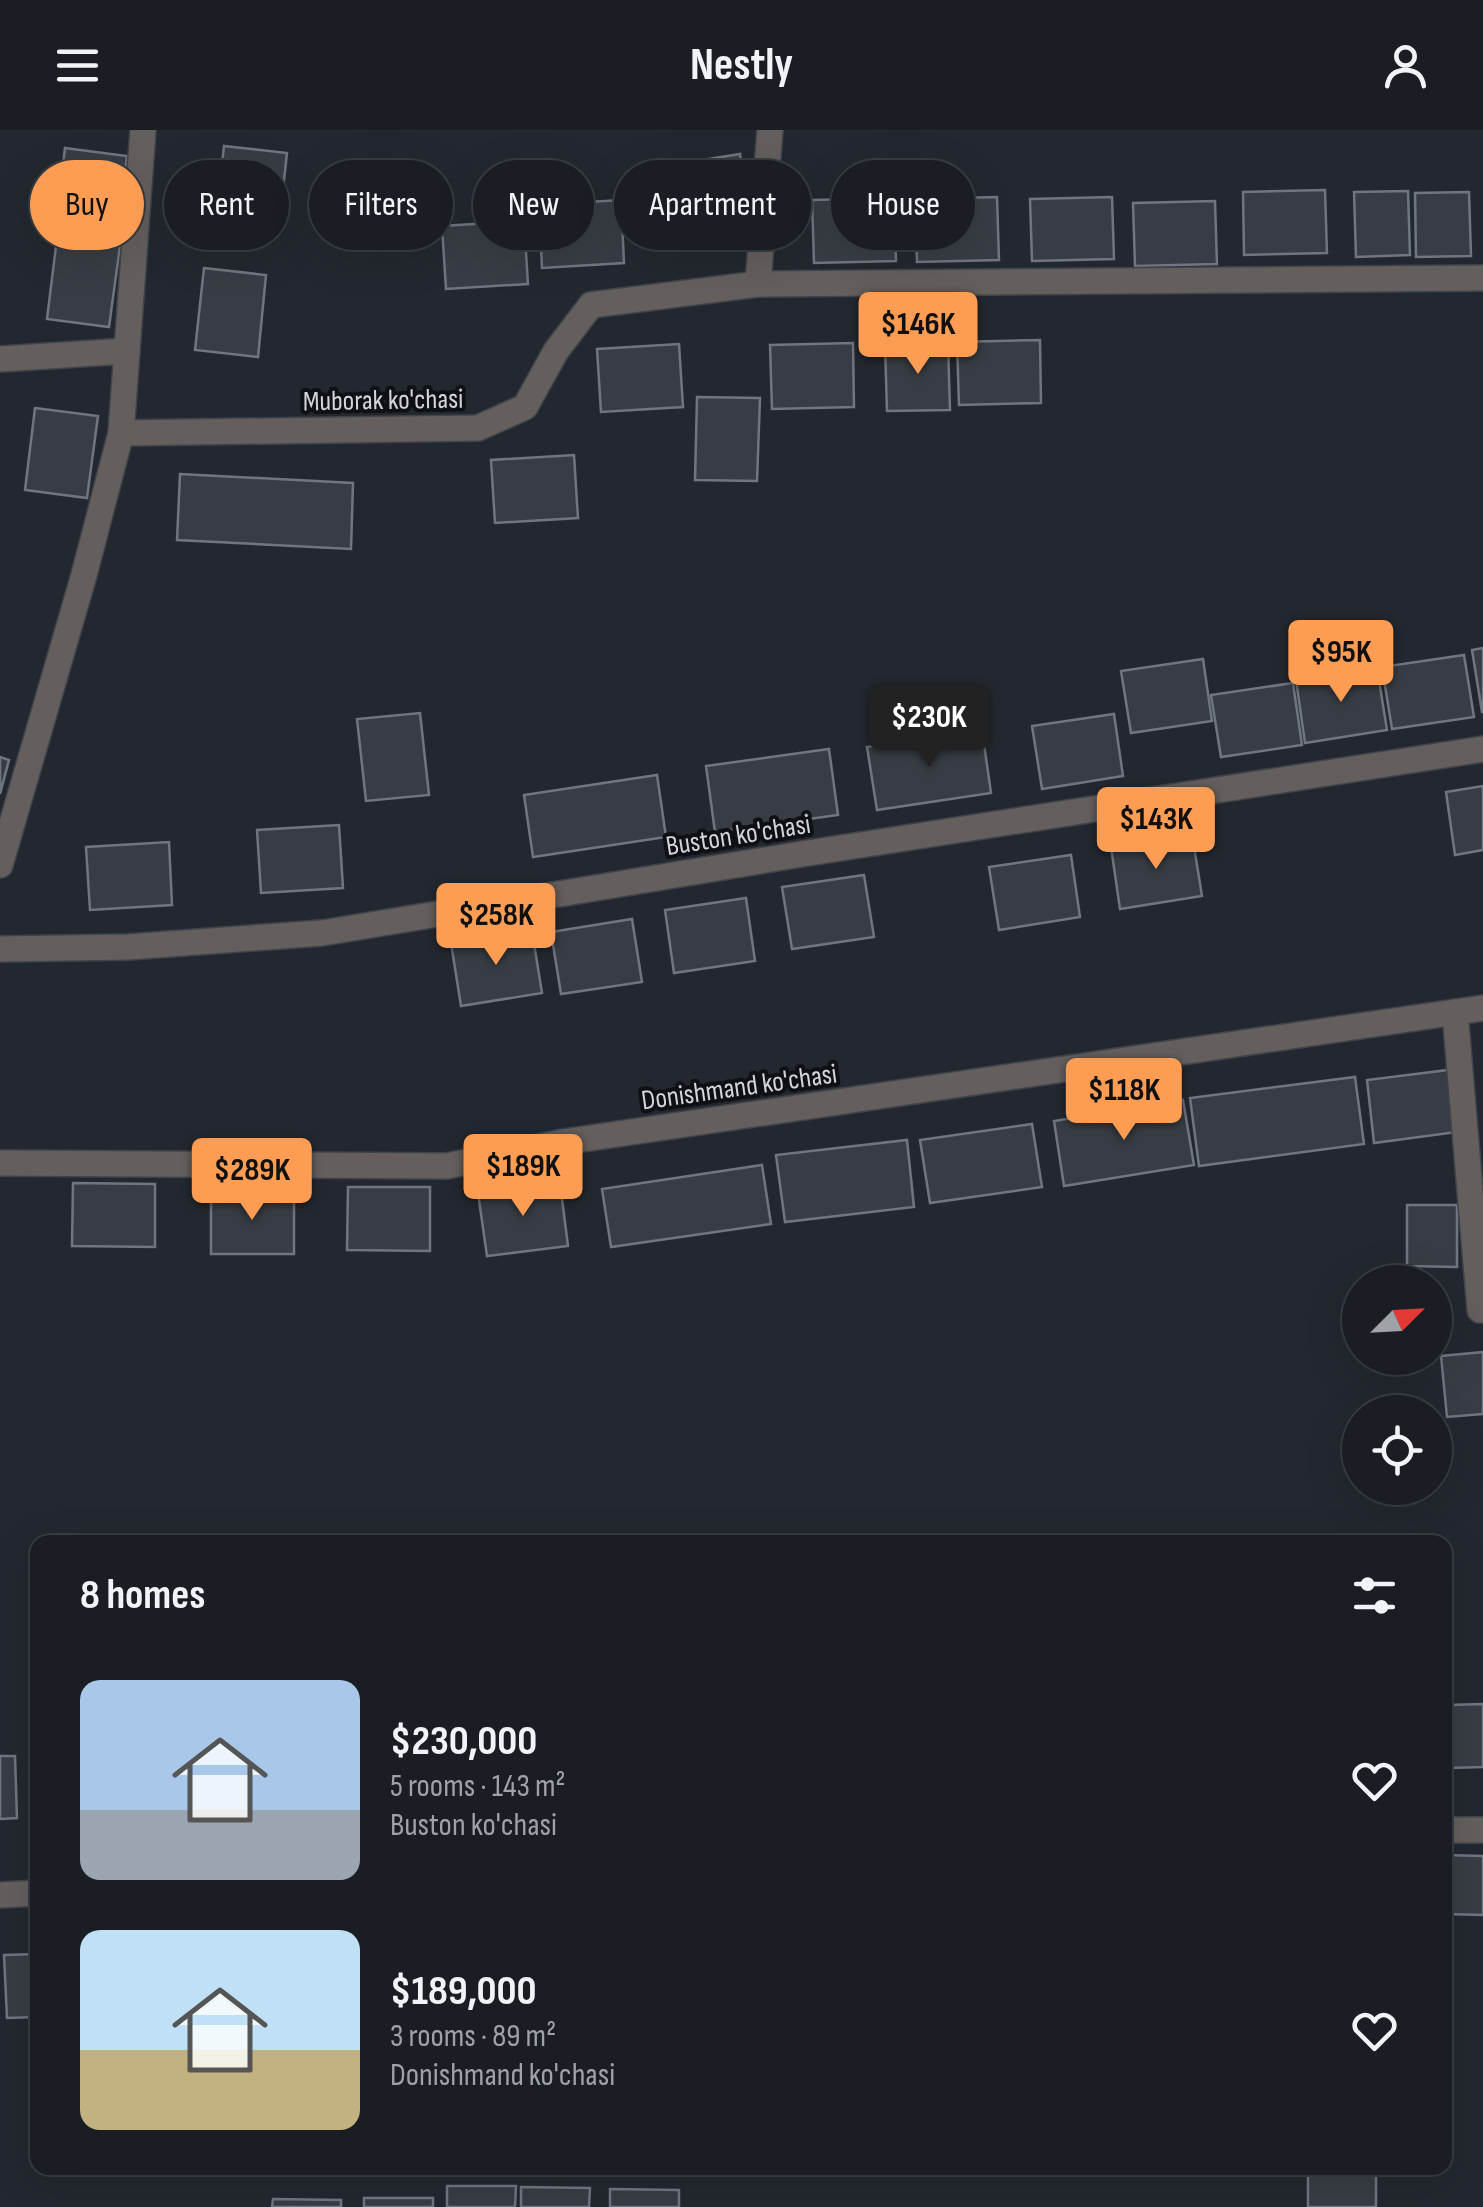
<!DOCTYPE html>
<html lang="en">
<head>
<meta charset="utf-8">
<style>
	:root { --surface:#1a1e24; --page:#23272c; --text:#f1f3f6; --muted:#9fa2a6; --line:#383c41; --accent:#fc9d53 }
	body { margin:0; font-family:"Sofia Sans Condensed",sans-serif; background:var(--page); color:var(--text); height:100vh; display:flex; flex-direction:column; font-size:38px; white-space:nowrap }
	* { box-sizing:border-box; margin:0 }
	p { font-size:32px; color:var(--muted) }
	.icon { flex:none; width:55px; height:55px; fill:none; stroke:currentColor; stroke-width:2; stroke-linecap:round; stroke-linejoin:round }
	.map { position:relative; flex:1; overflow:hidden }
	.details { position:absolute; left:30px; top:1405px; width:1422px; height:640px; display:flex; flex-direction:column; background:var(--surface); border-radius:20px; box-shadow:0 10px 40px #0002,0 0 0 2px var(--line) }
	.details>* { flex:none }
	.banner { position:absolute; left:30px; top:30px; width:1425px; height:90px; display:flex; gap:20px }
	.needle { width:65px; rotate:66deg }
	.tools { position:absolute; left:1342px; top:1135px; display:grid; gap:20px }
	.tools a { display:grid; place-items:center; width:110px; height:110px; border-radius:50%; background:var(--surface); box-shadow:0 10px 40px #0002,0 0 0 2px var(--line); font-size:50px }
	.price { position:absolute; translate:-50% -85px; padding:0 22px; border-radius:10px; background:var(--accent); color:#111; font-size:32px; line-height:65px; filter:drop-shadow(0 2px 5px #0008) }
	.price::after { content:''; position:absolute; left:50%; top:60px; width:30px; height:22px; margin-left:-15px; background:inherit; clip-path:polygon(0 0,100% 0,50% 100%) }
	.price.on { background:#222; color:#fff }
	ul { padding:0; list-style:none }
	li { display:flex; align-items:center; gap:30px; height:250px; padding:0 50px }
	li span { display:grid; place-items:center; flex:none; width:280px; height:200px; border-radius:20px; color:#555 }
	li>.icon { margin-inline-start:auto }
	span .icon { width:120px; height:120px; fill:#fffc; stroke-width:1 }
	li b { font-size:42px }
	h2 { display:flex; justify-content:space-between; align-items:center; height:120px; padding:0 50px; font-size:42px }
	.chip { padding:0 35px; border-radius:45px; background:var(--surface); box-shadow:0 10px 40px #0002,0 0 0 2px var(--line); font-size:35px; line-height:90px }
	.chip.on { background:var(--accent); color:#111 }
	header { display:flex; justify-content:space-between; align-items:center; height:130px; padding:0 50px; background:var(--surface); font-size:45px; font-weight:700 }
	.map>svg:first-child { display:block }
	.building { fill:#383d45; stroke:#70767f; stroke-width:2.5 }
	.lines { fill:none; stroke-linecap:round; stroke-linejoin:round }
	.street-casing { stroke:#3f444b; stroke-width:28 }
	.street { stroke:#645f5c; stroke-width:25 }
	.labels { text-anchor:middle; stroke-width:8; stroke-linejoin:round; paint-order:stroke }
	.street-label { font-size:28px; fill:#d2d5da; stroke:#0e1014 }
</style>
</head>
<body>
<header><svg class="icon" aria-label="menu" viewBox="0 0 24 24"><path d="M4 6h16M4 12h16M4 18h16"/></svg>Nestly<svg class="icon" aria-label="person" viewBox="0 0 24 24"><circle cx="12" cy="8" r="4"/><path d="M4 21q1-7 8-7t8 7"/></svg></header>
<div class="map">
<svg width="1483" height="2077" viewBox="0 0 1483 2077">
	<rect width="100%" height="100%" fill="#232830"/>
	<g class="building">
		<path d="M224 16 287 23 278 105 215 98Z"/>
		<path d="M65 18 127 26 117 108 55 100Z"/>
		<path d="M740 24 751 106 689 115 677 34Z"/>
		<path d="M1325 60 1327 123 1244 125 1243 62Z"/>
		<path d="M1408 61 1410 125 1356 127 1354 62Z"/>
		<path d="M1469 62 1471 126 1416 127 1415 63Z"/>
		<path d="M997 67 999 130 917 132 915 69Z"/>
		<path d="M1112 67 1114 129 1032 131 1030 69Z"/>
		<path d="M894 68 896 131 814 133 812 70Z"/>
		<path d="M621 70 624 133 542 138 539 75Z"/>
		<path d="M1215 71 1217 134 1135 136 1133 73Z"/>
		<path d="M524 91 528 154 446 159 442 96Z"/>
		<path d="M57 108 120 116 109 197 47 189Z"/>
		<path d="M204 138 266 145 258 227 195 220Z"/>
		<path d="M1040 210 1041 273 959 275 957 212Z"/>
		<path d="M853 213 854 277 772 279 770 215Z"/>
		<path d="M679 214 683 277 601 282 597 219Z"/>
		<path d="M948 214 950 280 887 281 885 215Z"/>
		<path d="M697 267 760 268 757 351 695 350Z"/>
		<path d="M35 278 98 286 87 368 25 360Z"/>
		<path d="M574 325 578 388 495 393 491 330Z"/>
		<path d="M180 344 353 353 351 419 177 410Z"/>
		<path d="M1483 518V582H1482L1472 520Z"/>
		<path d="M1464 525 1474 587 1392 599 1382 537Z"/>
		<path d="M1203 529 1212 591 1131 603 1121 541Z"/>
		<path d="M1377 538 1387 600 1305 613 1296 550Z"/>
		<path d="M1293 553 1302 615 1221 627 1211 565Z"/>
		<path d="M420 583 429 665 366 671 357 589Z"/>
		<path d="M1114 584 1123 646 1042 659 1032 596Z"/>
		<path d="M982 600 991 663 877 680 867 617Z"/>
		<path d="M829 619 838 685 715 702 706 636Z"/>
		<path d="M0 627 9 630 0 664Z"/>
		<path d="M657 645 666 707 533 727 524 665Z"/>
		<path d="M1483 656V720L1455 725 1446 662Z"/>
		<path d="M339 695 343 758 261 763 257 700Z"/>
		<path d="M1192 704 1202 766 1120 779 1111 717Z"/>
		<path d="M169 712 172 775 90 780 86 717Z"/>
		<path d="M1071 725 1080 787 999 800 989 737Z"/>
		<path d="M864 745 874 807 792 819 782 757Z"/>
		<path d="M746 768 755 831 674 843 665 780Z"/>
		<path d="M632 789 642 852 561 864 551 802Z"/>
		<path d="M532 801 542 863 461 876 451 813Z"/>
		<path d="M1448 940 1457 1002 1374 1013 1367 950Z"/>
		<path d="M1355 947 1364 1014 1199 1036 1190 968Z"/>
		<path d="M1183 970 1194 1035 1064 1056 1054 991Z"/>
		<path d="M1032 994 1042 1057 930 1073 920 1010Z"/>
		<path d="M907 1010 914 1077 785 1092 776 1025Z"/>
		<path d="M762 1035 771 1094 611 1117 602 1059Z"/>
		<path d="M73 1053 155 1054V1117L72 1116Z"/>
		<path d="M560 1053 568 1116 487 1126 478 1063Z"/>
		<path d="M348 1057H430V1121L347 1120Z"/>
		<path d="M211 1061 294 1062V1124H211Z"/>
		<path d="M1407 1075H1457V1137L1407 1136Z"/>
		<path d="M1483 1222V1284L1447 1287 1441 1226Z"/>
		<path d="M1483 1574V1637L1450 1638 1448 1575Z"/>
		<path d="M0 1626H15L17 1688 0 1689Z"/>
		<path d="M1445 1725 1483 1726V1785L1445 1784Z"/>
		<path d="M38 1824V1887L7 1888 4 1825Z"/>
		<rect x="1308" y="2043" width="68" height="34"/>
		<path d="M447 2056H516L515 2077H447Z"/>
		<path d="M521 2057 590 2058 589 2077H521Z"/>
		<path d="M610 2059 679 2060V2077H610Z"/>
		<rect x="364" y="2068" width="69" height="9"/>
		<path d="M273 2069 341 2070V2077H272Z"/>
	</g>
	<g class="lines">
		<g class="street-casing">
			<g id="street">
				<path d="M758 154 770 0"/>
				<path d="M0 229 127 221"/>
				<path d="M121 303 478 298 525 277 556 221 591 175 758 154 1483 148"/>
				<path d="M0 735 84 445 121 303 143 0"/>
				<path d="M0 819 128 817 322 803 802 724 1483 619"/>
				<path d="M1455 882 1480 1180"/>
				<path d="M0 1033 447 1036 563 1012 1483 878"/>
				<path d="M1445 1700H1483"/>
				<path d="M0 1765 38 1763"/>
			</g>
		</g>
		<use href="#street" class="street"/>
	</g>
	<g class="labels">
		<g class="street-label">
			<text transform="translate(383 269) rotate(-1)" y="10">Muborak ko'chasi</text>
			<text transform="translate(738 704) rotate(-9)" y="10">Buston ko'chasi</text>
			<text transform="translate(739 956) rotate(-8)" y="10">Donishmand ko'chasi</text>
		</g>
	</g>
</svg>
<div class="tools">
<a><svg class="needle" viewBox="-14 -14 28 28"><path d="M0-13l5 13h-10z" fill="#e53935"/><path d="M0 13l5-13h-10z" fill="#9fa2a6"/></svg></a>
<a><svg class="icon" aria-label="locate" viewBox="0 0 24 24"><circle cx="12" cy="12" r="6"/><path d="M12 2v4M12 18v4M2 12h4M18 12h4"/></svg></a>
</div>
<b class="price" style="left:918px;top:247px">$146K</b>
<b class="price" style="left:1341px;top:575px">$95K</b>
<b class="price on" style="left:929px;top:640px">$230K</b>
<b class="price" style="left:1156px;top:742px">$143K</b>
<b class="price" style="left:496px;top:838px">$258K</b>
<b class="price" style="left:1124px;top:1013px">$118K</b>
<b class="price" style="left:523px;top:1089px">$189K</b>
<b class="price" style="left:252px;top:1093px">$289K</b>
<div class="banner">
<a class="chip on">Buy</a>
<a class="chip">Rent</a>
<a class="chip">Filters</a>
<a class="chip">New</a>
<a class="chip">Apartment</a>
<a class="chip">House</a>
</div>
<section class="details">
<h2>8 homes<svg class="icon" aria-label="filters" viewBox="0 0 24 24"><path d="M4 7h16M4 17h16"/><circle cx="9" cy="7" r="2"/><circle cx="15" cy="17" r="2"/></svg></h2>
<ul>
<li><span style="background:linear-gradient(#a9c7e8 65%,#9aa5b1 0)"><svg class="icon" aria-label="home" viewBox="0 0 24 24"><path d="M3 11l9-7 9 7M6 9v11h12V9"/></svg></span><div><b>$230,000</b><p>5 rooms · 143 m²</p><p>Buston ko'chasi</p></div><svg class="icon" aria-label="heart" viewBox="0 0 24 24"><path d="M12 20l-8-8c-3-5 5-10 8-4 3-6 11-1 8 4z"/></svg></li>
<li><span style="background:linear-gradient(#bfe0f5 60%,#c2b280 0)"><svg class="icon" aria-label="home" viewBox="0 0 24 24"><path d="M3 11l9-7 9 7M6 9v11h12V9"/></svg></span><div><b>$189,000</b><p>3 rooms · 89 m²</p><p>Donishmand ko'chasi</p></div><svg class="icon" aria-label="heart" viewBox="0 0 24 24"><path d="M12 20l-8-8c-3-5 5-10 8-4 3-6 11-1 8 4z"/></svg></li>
</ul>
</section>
</div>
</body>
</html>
